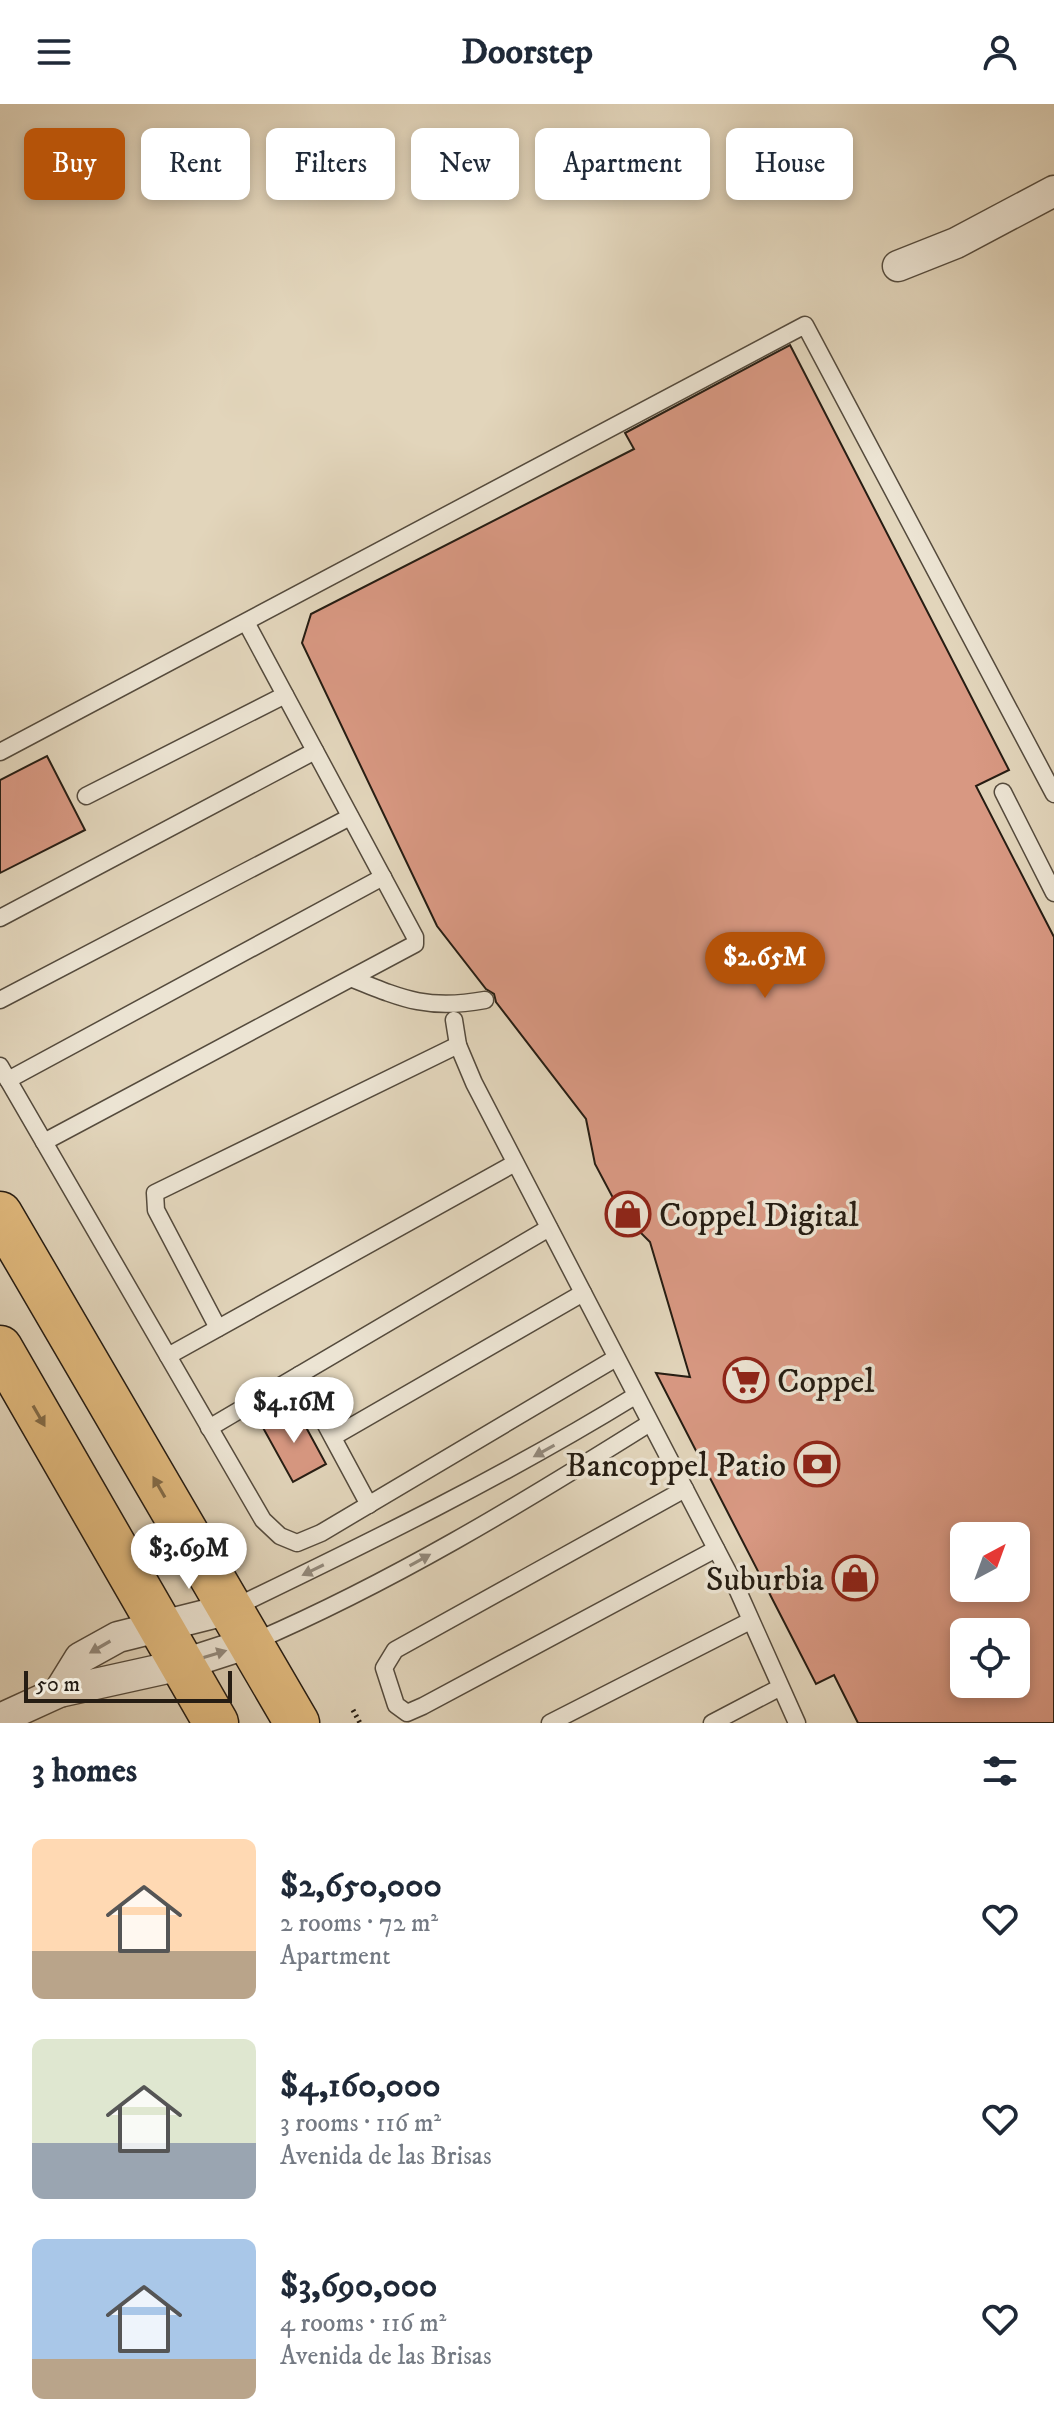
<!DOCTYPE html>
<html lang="en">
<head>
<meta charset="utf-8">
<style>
	:root { --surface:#fff; --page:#f6f6f7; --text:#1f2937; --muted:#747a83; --accent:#b45309 }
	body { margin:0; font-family:"IM FELL DW Pica",serif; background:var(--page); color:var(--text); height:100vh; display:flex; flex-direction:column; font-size:30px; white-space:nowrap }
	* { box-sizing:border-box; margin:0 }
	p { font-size:26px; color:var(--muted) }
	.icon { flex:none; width:44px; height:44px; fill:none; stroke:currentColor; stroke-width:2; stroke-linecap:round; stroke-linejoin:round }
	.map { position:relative; height:1619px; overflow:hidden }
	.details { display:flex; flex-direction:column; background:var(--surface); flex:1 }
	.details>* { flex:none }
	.banner { position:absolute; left:24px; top:24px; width:1006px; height:72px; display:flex; gap:16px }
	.needle { width:52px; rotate:41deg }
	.buttons { position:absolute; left:950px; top:1418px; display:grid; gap:16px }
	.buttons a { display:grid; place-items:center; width:80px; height:80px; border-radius:12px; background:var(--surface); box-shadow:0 4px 12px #0003; font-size:40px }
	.scale { position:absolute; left:24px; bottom:20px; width:208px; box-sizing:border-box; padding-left:8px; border:4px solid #261d13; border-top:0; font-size:22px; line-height:28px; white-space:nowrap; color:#261d13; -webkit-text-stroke:6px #ece4d3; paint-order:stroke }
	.price { position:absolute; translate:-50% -68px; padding:0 18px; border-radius:28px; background:#fff; color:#222; font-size:26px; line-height:52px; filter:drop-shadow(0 2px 4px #0008) }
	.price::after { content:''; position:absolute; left:50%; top:48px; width:24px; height:18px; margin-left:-12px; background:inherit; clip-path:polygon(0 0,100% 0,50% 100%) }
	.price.current { background:var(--accent); color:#fff }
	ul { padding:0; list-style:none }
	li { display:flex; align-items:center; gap:24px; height:200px; padding:0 32px }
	li span { display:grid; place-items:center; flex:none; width:224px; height:160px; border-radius:12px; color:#555 }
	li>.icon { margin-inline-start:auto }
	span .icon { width:96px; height:96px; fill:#fffc; stroke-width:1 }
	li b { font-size:34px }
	h2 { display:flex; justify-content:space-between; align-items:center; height:96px; padding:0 32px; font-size:34px }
	.pill { padding:0 28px; border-radius:12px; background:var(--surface); box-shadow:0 4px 12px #0003; font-size:28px; line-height:72px }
	.pill.current { background:var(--accent); color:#fff }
	header { display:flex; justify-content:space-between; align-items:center; height:104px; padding:0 32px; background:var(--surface); font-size:36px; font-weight:700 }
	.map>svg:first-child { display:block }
	.building { fill:#d89882; stroke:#261d13; stroke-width:2; fill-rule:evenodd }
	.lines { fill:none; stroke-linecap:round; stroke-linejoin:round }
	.lane-casing { stroke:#554b3d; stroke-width:19 }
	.street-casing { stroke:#554b3d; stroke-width:33 }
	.primary-casing { stroke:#261d13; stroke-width:47 }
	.path { stroke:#261d13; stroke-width:5; stroke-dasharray:2 4; stroke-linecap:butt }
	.lane { stroke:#ece4d3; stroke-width:16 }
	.street { stroke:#ece4d3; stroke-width:30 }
	.primary { stroke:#e1ba7e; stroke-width:44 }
	.oneway { fill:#846c48 }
	.oneway2 { fill:#938a7d }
	.labels { text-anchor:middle; stroke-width:7; stroke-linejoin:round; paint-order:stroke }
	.poi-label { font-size:34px; fill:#261d13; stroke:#ece4d3; text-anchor:start }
</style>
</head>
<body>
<header><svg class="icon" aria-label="menu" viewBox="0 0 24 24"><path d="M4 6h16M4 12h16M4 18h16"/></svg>Doorstep<svg class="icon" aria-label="person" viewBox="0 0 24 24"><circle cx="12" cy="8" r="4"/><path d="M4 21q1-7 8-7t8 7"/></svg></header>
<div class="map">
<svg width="1054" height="1619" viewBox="0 0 1054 1619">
	<rect width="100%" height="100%" fill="#e2d5bb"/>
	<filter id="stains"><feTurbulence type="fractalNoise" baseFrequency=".0025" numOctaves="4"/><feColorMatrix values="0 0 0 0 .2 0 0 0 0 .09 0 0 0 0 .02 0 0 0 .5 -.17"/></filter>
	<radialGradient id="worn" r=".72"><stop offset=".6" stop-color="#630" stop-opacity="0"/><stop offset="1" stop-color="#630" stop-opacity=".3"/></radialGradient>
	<g class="building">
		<path d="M790 241 1009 666 976 682 1054 833V1619H858L834 1571 816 1580 656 1269 690 1273 650 1138 621 1109 595 1060 586 1015 496 898 494 890 486 885 437 822 302 539 311 510 634 345 625 329ZM964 1432H1016V1484H964ZM964 1528H1016V1580H964Z"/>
		<path d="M47 652 85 726 0 769V676Z"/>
		<path d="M295 1303 326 1360 293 1378 262 1322Z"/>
	</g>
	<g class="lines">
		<g class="lane-casing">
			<g id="lane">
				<path d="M0 648 805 221 1054 690"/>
				<path d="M1003 688 1054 789"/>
				<path d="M86 692 285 591"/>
				<path d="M0 814 315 647"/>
				<path d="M353 875C405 896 429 906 485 896"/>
				<path d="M0 896 350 713"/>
				<path d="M454 916 458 941 474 979 738 1487 797 1619"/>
				<path d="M0 962 263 1416 280 1432 297 1439 321 1429 616 1254"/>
				<path d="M8 976 383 773"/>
				<path d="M44 1038 415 840V833L247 520"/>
				<path d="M218 1224 156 1106 155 1089 458 941"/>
				<path d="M168 1252 515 1059"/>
				<path d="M299 1271 369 1401"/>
				<path d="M209 1324 549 1124"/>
				<path d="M333 1333 583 1189"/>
				<path d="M685 1385 395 1546 384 1564 396 1601 407 1609 423 1602 716 1445"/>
				<path d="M233 1504C370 1438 505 1372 635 1292"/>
				<path d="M251 1539C391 1479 521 1400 650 1319"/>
				<path d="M550 1619 750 1517"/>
				<path d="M712 1619 779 1584"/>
			</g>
		</g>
		<g class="street-casing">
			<g id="street">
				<path d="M898 162 956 139 1054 87"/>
				<path d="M59 1588 80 1554 118 1533 230 1505"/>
				<path d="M0 1615 59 1588 181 1561 249 1539"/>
			</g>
		</g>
		<g class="primary-casing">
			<g id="primary">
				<path d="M0 1110 297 1619"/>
				<path d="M0 1244 216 1619"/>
			</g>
		</g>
		<path class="path" d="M353 1606 360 1619"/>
		<use href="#lane" class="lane"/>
		<use href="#street" class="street"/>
		<use href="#primary" class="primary"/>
	</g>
	<defs><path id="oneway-solid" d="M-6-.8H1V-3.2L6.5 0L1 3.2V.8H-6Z" transform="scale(2)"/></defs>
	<g class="oneway">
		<use href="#oneway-solid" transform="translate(39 1312) rotate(60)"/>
		<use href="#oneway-solid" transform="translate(159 1383) rotate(-120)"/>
	</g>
	<g class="oneway2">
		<use href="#oneway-solid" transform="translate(544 1347) rotate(151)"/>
		<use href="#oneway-solid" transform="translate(420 1456) rotate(-29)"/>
		<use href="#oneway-solid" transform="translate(313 1466) rotate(154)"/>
		<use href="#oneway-solid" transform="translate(100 1543) rotate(150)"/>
		<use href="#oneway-solid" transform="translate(215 1550) rotate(-17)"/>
	</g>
	<defs>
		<g id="shop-ring" transform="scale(2.3)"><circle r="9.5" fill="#ece4d3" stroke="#8f2418" stroke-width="1.5"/><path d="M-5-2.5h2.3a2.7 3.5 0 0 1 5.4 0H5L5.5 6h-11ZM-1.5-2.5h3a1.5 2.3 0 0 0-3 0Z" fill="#8f2418"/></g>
		<g id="supermarket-ring" transform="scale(2.3)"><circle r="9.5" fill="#ece4d3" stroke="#8f2418" stroke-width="1.5"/><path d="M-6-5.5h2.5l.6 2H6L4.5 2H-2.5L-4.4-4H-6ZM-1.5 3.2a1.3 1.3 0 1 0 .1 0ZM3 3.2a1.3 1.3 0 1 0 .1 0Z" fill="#8f2418"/></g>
		<g id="bank-ring" transform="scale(2.3)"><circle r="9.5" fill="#ece4d3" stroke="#8f2418" stroke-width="1.5"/><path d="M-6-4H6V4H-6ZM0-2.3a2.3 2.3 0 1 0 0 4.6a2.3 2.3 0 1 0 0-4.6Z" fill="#8f2418"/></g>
	</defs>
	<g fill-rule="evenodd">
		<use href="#shop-ring" x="628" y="1110"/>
		<use href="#supermarket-ring" x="746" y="1276"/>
		<use href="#bank-ring" x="817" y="1360"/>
		<use href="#shop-ring" x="855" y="1474"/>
	</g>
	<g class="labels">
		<g class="poi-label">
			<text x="659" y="1122">Coppel Digital</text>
			<text x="777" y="1288">Coppel</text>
			<text x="786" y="1372" text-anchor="end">Bancoppel Patio</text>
			<text x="824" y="1486" text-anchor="end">Suburbia</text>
		</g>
	</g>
	<rect width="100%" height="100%" filter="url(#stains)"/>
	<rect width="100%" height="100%" fill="url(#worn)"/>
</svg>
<div class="buttons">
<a><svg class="needle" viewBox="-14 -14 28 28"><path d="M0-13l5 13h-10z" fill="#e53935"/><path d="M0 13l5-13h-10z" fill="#747a83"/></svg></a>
<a><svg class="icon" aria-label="locate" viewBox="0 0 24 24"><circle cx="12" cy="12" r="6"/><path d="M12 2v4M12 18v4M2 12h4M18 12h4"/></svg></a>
</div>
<div class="scale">50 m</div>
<b class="price current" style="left:765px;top:896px">$2.65M</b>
<b class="price" style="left:294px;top:1341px">$4.16M</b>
<b class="price" style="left:189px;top:1487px">$3.69M</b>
<div class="banner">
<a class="pill current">Buy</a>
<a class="pill">Rent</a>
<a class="pill">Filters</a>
<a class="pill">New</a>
<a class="pill">Apartment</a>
<a class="pill">House</a>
</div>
</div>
<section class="details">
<h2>3 homes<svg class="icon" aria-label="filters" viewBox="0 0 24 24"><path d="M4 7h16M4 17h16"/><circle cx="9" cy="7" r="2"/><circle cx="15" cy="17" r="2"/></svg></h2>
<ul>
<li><span style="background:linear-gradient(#ffd9b3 70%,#b9a48a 0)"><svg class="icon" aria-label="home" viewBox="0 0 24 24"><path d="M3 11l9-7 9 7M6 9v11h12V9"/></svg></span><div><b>$2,650,000</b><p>2 rooms · 72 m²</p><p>Apartment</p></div><svg class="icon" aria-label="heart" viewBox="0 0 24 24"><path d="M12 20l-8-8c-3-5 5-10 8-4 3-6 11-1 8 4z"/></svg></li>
<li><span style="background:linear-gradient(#dfe7d0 65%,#9aa5b1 0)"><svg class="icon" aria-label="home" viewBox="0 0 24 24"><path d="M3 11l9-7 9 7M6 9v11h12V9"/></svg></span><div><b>$4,160,000</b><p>3 rooms · 116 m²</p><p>Avenida de las Brisas</p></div><svg class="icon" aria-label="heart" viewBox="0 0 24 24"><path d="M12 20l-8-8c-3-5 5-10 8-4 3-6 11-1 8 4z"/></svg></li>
<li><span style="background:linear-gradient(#a9c7e8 75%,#b9a48a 0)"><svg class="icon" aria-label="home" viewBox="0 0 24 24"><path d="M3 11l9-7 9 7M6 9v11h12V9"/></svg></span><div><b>$3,690,000</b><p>4 rooms · 116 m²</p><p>Avenida de las Brisas</p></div><svg class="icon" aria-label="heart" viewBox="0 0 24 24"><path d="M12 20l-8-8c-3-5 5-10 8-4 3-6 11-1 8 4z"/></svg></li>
</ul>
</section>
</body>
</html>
